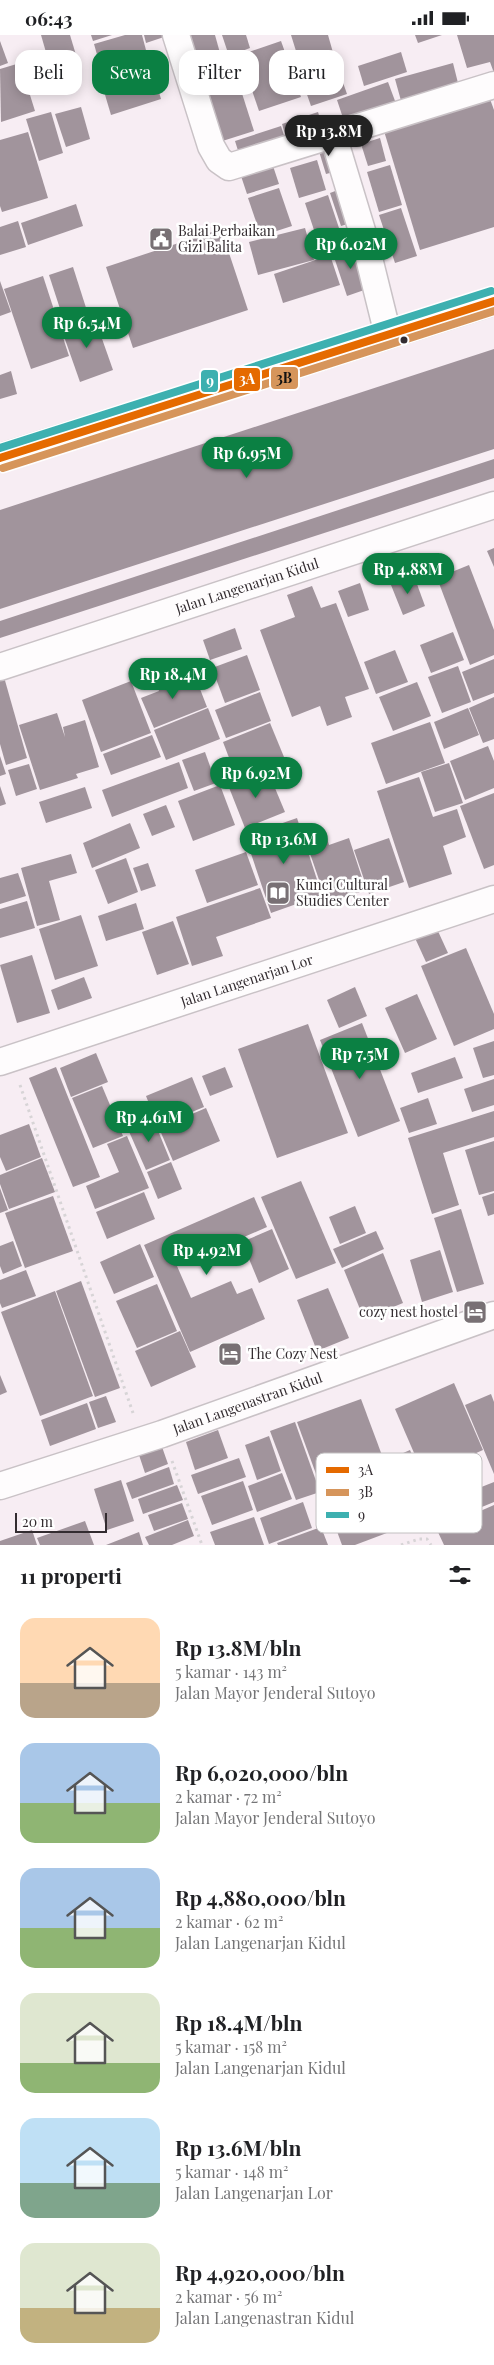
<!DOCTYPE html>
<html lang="id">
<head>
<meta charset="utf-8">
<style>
	:root { --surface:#fff; --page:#f6f6f6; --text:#202124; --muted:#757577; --accent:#0b8043 }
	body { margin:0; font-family:"Playfair Display",serif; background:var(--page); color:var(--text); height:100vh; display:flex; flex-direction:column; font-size:19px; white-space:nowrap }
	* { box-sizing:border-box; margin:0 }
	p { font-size:16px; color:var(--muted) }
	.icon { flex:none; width:28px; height:28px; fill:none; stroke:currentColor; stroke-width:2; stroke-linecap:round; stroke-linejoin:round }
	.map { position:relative; height:1510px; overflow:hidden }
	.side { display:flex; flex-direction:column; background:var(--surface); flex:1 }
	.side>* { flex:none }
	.banner { position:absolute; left:15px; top:15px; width:465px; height:45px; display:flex; gap:10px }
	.scale { position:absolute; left:15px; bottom:12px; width:92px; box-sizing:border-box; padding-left:5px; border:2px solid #332c30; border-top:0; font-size:14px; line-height:18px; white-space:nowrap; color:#332c30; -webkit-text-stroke:4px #fff; paint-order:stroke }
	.price { position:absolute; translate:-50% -42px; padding:0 11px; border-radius:18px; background:var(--accent); color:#fff; font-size:16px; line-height:32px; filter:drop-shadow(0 1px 2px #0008) }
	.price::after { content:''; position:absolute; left:50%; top:30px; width:15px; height:11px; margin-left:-8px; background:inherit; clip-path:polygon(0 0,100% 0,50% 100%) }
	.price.current { background:#222; color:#fff }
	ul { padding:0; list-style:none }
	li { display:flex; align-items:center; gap:15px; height:125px; padding:0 20px }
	li span { display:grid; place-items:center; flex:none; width:140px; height:100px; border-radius:15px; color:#555 }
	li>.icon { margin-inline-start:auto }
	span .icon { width:60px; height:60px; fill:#fffc; stroke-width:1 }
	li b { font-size:21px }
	h2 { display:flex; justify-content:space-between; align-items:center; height:60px; padding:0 20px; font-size:21px }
	.chip { padding:0 18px; border-radius:15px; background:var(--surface); box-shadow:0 2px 12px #0003; font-size:18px; line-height:45px }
	.chip.current { background:var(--accent); color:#fff }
	.status { display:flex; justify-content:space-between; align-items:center; height:35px; padding:0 25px; background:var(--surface); direction:ltr }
	.status svg { height:14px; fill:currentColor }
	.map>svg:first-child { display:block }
	.building { fill:#a1949c }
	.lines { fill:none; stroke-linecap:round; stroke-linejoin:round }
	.minor-casing { stroke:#c9c2c6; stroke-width:29 }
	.primary-casing { stroke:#c9c2c6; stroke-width:30 }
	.path { stroke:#d7d4d6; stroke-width:3; stroke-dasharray:2.5 4; stroke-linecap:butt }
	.minor { stroke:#fefcfd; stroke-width:26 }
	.primary { stroke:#fefcfd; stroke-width:28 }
	.bus-1-casing { stroke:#fff; stroke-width:11 }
	.bus-2-casing { stroke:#fff; stroke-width:11 }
	.bus-3-casing { stroke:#fff; stroke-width:11 }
	.bus-1 { stroke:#e56a00; stroke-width:8 }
	.bus-2 { stroke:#d6955b; stroke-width:8 }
	.bus-3 { stroke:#3db0b0; stroke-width:8 }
	.bus-dot { fill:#332c30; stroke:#fff; stroke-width:2 }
	.labels { text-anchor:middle; stroke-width:5; stroke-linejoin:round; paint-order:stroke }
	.poi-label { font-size:14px; fill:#332c30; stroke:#fff; text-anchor:start }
	.street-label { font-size:14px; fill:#332c30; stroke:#fff }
	.key { fill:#fff; stroke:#c2c0c1; stroke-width:1 }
	.key-label { font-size:14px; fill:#332c30 }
	.line-badge { stroke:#fff; stroke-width:2 }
	.badge-label { font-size:14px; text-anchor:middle; font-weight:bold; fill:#fff }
	.pale-badge-label { font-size:14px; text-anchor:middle; font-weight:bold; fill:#111 }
</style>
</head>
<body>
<div class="status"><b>06:43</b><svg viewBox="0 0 49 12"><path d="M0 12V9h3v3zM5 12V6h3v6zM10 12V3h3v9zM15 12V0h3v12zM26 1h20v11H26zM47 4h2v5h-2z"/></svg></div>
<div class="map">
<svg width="494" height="1510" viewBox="0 0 494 1510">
	<rect width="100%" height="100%" fill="#f7edf3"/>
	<g class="building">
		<path d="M41 0H70L79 30 52 38Z"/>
		<path d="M91 0H112L93 6Z"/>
		<path d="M125 0H142L151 34 105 48 94 9Z"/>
		<path d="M144 0H170L146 8Z"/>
		<path d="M179 0H215L220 18 188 29Z"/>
		<path d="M222 0H246L250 13 229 21Z"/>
		<path d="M291 0H328L338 35 305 45Z"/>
		<path d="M415 0H442L418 8Z"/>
		<path d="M457 0H494V38L490 27 467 33Z"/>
		<path d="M0 6 8 28 0 31Z"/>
		<path d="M281 6 301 62 259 76 240 20Z"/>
		<path d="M401 17 407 37 364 51 358 31Z"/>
		<path d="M222 22 230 47 198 58 190 33Z"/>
		<path d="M20 28 35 76 1 87 0 34Z"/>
		<path d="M453 28 460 56 403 73 395 44Z"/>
		<path d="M153 37 161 64 111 80 103 53Z"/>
		<path d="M340 39 347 59 311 71 304 51Z"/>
		<path d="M388 47 398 74 346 92 337 65Z"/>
		<path d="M239 49 254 96 213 109 198 62Z"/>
		<path d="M490 64 494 75V192L420 215 384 96Z"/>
		<path d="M81 72 90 104 66 112 55 79Z"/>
		<path d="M51 77 63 118 39 126 26 84Z"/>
		<path d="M318 77 324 97 288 109 282 89Z"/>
		<path d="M281 91 287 110 241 125 235 106Z"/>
		<path d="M28 97 48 163 2 177 0 171V105Z"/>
		<path d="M380 103 386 126 368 131 361 109Z"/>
		<path d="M333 106 341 135 326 139 317 110Z"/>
		<path d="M271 125 279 149 247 159 239 135Z"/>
		<path d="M317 125 326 155 299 163 290 133Z"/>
		<path d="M390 130 402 170 379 177 367 137Z"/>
		<path d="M346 152 357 186 341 191 330 158Z"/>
		<path d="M279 153 292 191 261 201 248 163Z"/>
		<path d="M328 160 344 208 321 216 305 168Z"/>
		<path d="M76 169 83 191 28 210 21 188Z"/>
		<path d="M401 173 417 221 395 228 379 180Z"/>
		<path d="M18 186 26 212 0 220V192Z"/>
		<path d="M305 193 314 225 258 240 249 207Z"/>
		<path d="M221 194 248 275 133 313 106 232Z"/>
		<path d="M355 209 370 253 347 261 332 216Z"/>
		<path d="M330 220 340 250 283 268 274 239Z"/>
		<path d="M73 232 88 279 64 286 49 240Z"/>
		<path d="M43 241 69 321 31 334 4 254Z"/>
		<path d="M0 246 11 277 0 281Z"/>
		<path d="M94 281 113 335 80 347 61 293Z"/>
		<path d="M494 314V414L0 574V475Z"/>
		<path d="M11 336 17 359 0 364V340Z"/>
		<path d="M494 424V443L0 603V586Z"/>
		<path d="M494 513V532L487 516Z"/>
		<path d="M469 530 494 595V620L470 630 437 543Z"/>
		<path d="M414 541 425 571 403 580 391 550Z"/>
		<path d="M360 548 369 575 348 582 338 556Z"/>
		<path d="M312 551 321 573 336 568 369 654 345 662 352 682 327 691 320 671 292 682 260 595 295 582 287 560Z"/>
		<path d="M235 593 242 614 210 625 203 605Z"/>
		<path d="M453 597 464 625 431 638 420 610Z"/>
		<path d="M395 615 408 647 376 659 364 627Z"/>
		<path d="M247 620 260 655 225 668 212 633Z"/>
		<path d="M494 624V658L473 666 462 637Z"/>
		<path d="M458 631 471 667 442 678 428 642Z"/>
		<path d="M173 638 178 649 195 641 207 672 154 693 141 663 159 656 155 645Z"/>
		<path d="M4 642 27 723 6 730 0 709V643Z"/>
		<path d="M131 646 151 698 101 717 82 665Z"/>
		<path d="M417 647 431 681 393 696 379 662Z"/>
		<path d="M260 657 271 686 226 703 215 675Z"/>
		<path d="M494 662V704L483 708 469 673Z"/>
		<path d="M208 673 220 704 166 725 154 695Z"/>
		<path d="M468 673 479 700 444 714 434 687Z"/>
		<path d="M57 678 65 702 63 692 85 685 99 732 76 739 78 743 40 755 19 690Z"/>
		<path d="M430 687 445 728 386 749 371 708Z"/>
		<path d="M270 688 284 722 236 741 223 707Z"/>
		<path d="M152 700 161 722 111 740 103 719Z"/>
		<path d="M488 711 494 726V753L465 765 450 726Z"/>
		<path d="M205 717 216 748 194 756 182 725Z"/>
		<path d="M0 721 6 739 0 741Z"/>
		<path d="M179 727 188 753 112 782 102 755Z"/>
		<path d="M449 728 463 768 435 777 421 737Z"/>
		<path d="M29 729 37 754 16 761 8 735Z"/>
		<path d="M267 734 285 777 245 793 228 750Z"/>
		<path d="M419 742 433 782 457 774 466 802 443 811 452 839 409 853 377 756Z"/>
		<path d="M220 750 235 790 193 806 178 766Z"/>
		<path d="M0 751 6 769 0 771Z"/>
		<path d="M85 752 92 773 46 788 39 767Z"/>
		<path d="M494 758V830L484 834 460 771Z"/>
		<path d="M166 770 175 792 152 801 143 779Z"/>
		<path d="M297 783 322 860 271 878 245 801Z"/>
		<path d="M130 788 140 813 92 833 83 808Z"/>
		<path d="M324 794 329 810 349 803 366 855 327 868 304 801Z"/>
		<path d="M389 803 404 847 369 859 354 815Z"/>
		<path d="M246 817 258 850 207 868 195 835Z"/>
		<path d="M71 819 77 838 49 846 60 885 37 891 21 833Z"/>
		<path d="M126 823 138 857 108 869 95 835Z"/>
		<path d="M148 828 156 851 141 856 133 833Z"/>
		<path d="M18 838 26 861 0 869V843Z"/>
		<path d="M260 853 271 883 216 902 223 921 192 931 176 882Z"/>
		<path d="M27 866 35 893 0 903V874Z"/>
		<path d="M136 868 144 894 106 906 98 881Z"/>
		<path d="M81 880 98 931 55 945 39 894Z"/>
		<path d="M173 886 189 929 157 940 142 897Z"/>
		<path d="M437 894 448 918 426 927 415 903Z"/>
		<path d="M466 913 494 979V994L454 1011 421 931Z"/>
		<path d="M32 920 50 978 17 988 0 930Z"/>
		<path d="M84 942 92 963 58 975 51 955Z"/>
		<path d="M355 952 367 981 339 993 327 965Z"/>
		<path d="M417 959 437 1004 405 1018 385 973Z"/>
		<path d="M362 988 400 1086 358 1102 320 1005Z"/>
		<path d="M308 989 348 1098 277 1123 238 1014Z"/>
		<path d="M494 1006V1040L483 1043 473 1013Z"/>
		<path d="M96 1018 108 1047 71 1062 60 1033Z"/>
		<path d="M455 1022 463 1043 418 1058 411 1038Z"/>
		<path d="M56 1032 100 1142 73 1152 29 1043Z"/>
		<path d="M225 1032 233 1052 210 1061 202 1041Z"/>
		<path d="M192 1042 204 1072 158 1091 146 1061Z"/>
		<path d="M494 1044V1070L472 1077 464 1054Z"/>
		<path d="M102 1051 123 1101 93 1113 72 1063Z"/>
		<path d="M428 1063 437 1089 409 1098 400 1073Z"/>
		<path d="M206 1073 220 1106 173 1126 159 1093Z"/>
		<path d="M494 1076V1102L443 1118 459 1170 432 1179 408 1103Z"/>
		<path d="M152 1081 170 1125 146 1135 127 1092Z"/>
		<path d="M29 1089 41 1122 6 1136 0 1122V1100Z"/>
		<path d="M127 1101 149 1153 95 1174 86 1151 119 1137 107 1109Z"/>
		<path d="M494 1106V1156L479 1160 465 1115Z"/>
		<path d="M42 1123 55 1157 9 1174 0 1149V1140Z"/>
		<path d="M171 1127 182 1154 158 1164 147 1137Z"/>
		<path d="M301 1146 336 1228 296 1244 261 1162Z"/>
		<path d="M0 1153 8 1175 0 1178Z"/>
		<path d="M144 1157 155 1184 107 1204 96 1177Z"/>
		<path d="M494 1158V1179L488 1181 482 1162Z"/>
		<path d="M53 1161 73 1216 25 1233 5 1178Z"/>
		<path d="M254 1162 267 1192 177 1231 191 1263 231 1246 237 1259 252 1253 265 1284 190 1317 144 1210Z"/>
		<path d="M355 1171 366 1198 340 1209 329 1182Z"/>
		<path d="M461 1174 484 1249 457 1257 434 1183Z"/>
		<path d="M272 1194 289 1234 259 1248 242 1207Z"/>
		<path d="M376 1196 384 1214 342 1233 333 1214Z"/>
		<path d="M13 1206 22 1231 3 1239 0 1231V1211Z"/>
		<path d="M140 1209 154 1242 114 1259 100 1227Z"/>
		<path d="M440 1215 453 1257 422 1267 410 1225Z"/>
		<path d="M383 1218 403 1268 364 1284 344 1235Z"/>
		<path d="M26 1235 36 1261 2 1273 0 1268V1245Z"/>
		<path d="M81 1246 120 1353 95 1362 56 1256Z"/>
		<path d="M157 1249 177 1296 137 1313 116 1266Z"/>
		<path d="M328 1253 349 1303 317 1316 297 1265Z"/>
		<path d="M55 1256 93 1361 40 1381 1 1277Z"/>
		<path d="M180 1296 196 1332 151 1352 135 1316Z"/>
		<path d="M0 1340 7 1357 0 1360Z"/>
		<path d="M454 1348 483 1415 424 1441 395 1374Z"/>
		<path d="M491 1359 494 1367V1439L465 1370Z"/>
		<path d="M106 1361 116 1387 98 1393 89 1367Z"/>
		<path d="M361 1364 408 1490 355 1510H342L297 1387Z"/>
		<path d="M87 1368 96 1394 50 1411 41 1385Z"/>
		<path d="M295 1387 320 1457 296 1465 270 1396Z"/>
		<path d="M218 1395 228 1423 195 1435 186 1407Z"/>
		<path d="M269 1401 281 1436 257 1445 245 1410Z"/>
		<path d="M161 1409 168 1429 145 1438 138 1417Z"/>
		<path d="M410 1415 432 1466 407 1477 385 1426Z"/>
		<path d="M239 1423 246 1442 198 1459 191 1440Z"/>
		<path d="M169 1432 174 1449 132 1464 126 1448Z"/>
		<path d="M282 1438 292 1464 257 1477 248 1451Z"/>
		<path d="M121 1445 134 1486 107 1495 94 1454Z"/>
		<path d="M243 1446 253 1475 212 1490 201 1461Z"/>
		<path d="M494 1447V1467L443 1488 436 1470Z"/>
		<path d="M177 1450 183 1465 143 1479 138 1464Z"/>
		<path d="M303 1467 312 1493 269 1509 260 1483Z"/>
		<path d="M182 1468 188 1484 154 1496 148 1480Z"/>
		<path d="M494 1470V1510H444L437 1495Z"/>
		<path d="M254 1482 264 1510H215L210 1497Z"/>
		<path d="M188 1485 194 1501 172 1510H149L145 1502Z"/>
		<path d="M85 1486 94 1510H40L37 1503Z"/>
		<path d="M321 1492 328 1510H278L277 1508Z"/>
		<path d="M32 1495 37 1510H0V1506Z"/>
		<path d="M139 1497 143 1510H106Z"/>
	</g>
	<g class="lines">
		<g class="minor-casing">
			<g id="minor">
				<path d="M176 0 211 111 219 125 229 132 494 50"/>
				<path d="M333 100 363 199 388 300"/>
				<path id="s1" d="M0 632 494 470"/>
				<path id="s2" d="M0 1027 494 864"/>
				<path id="s3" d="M0 1451 162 1399 494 1280"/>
			</g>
		</g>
		<g class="primary-casing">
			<path id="primary" d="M0 423 494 266"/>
		</g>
		<g class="path">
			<path d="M20 1050 133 1378"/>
			<path d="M172 1426 202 1510"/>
			<path d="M401 1510 419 1504H427L431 1510"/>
		</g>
		<use href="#minor" class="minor"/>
		<use href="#primary" class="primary"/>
		<g class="bus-1-casing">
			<path id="bus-1" d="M0 423 494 266"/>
		</g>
		<g class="bus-2-casing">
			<path id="bus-2" d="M3 433 494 276"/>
		</g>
		<g class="bus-3-casing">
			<path id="bus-3" d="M0 413 491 256"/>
		</g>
		<use href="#bus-1" class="bus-1"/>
		<use href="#bus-2" class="bus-2"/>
		<use href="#bus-3" class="bus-3"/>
	</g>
	<defs>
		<g id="civic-square" transform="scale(1.25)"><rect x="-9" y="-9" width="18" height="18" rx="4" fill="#787074" stroke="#fff"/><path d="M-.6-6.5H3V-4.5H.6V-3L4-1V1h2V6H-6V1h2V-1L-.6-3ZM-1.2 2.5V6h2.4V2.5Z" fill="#fff"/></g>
		<g id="library-square" transform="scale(1.25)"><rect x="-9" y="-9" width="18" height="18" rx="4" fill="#787074" stroke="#fff"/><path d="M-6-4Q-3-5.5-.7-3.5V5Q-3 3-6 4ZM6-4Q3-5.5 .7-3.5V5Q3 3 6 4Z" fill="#fff"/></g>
		<g id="hotel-square" transform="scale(1.25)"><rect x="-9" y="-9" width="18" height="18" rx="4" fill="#787074" stroke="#fff"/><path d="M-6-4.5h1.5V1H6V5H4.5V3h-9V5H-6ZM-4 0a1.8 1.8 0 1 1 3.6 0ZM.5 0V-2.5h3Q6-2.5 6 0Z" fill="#fff"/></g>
	</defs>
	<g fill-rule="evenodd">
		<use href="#civic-square" x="161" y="204"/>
		<use href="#library-square" x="278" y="858"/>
		<use href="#hotel-square" x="475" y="1277"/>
		<use href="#hotel-square" x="230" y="1319"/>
	</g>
	<circle class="bus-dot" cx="404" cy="305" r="4.5"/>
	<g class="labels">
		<g class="poi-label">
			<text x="178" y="201">Balai Perbaikan<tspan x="178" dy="16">Gizi Balita</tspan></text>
			<text x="296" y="855">Kunci Cultural<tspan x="296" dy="16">Studies Center</tspan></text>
			<text x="458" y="1282" text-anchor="end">cozy nest hostel</text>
			<text x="248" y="1324">The Cozy Nest</text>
		</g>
		<g class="street-label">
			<text dy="5" stroke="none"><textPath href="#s1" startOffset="260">Jalan Langenarjan Kidul</textPath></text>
			<text dy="5" stroke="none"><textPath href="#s2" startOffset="260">Jalan Langenarjan Lor</textPath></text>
			<text dy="5" stroke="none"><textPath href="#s3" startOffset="261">Jalan Langenastran Kidul</textPath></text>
		</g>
	</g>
	<rect x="316" y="1418" width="166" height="80" rx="8" class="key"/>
	<rect x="326" y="1432" width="23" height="6" fill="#e56a00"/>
	<rect x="326" y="1454" width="23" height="7" fill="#d6955b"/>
	<rect x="326" y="1477" width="23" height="6" fill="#3db0b0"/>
	<g class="key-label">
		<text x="358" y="1440">3A</text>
		<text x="358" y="1462">3B</text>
		<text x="358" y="1485">9</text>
	</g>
	<g class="line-badge">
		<rect x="270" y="331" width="29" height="24" rx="5" fill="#d6955b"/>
		<rect x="233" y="332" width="28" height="25" rx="5" fill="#e56a00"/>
		<rect x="200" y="334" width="19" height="24" rx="5" fill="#3db0b0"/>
	</g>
	<g class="badge-label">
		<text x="247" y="349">3A</text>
		<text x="210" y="351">9</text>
	</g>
	<g class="pale-badge-label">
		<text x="284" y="348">3B</text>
	</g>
</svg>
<div class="scale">20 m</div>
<b class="price current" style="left:329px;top:122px">Rp 13.8M</b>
<b class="price" style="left:351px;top:235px">Rp 6.02M</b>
<b class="price" style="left:87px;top:314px">Rp 6.54M</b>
<b class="price" style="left:247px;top:444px">Rp 6.95M</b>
<b class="price" style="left:408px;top:560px">Rp 4.88M</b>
<b class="price" style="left:173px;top:665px">Rp 18.4M</b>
<b class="price" style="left:256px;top:764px">Rp 6.92M</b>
<b class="price" style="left:284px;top:830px">Rp 13.6M</b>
<b class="price" style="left:360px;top:1045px">Rp 7.5M</b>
<b class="price" style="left:149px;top:1108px">Rp 4.61M</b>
<b class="price" style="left:207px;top:1241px">Rp 4.92M</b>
<div class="banner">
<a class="chip">Beli</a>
<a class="chip current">Sewa</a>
<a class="chip">Filter</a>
<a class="chip">Baru</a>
</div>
</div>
<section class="side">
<h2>11 properti<svg class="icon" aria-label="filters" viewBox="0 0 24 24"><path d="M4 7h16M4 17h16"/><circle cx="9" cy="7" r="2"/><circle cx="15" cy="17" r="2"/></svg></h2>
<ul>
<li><span style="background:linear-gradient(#ffd9b3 65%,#b9a48a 0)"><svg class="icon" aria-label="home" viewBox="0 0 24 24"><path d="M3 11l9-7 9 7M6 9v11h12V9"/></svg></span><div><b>Rp 13.8M/bln</b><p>5 kamar · 143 m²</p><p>Jalan Mayor Jenderal Sutoyo</p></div></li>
<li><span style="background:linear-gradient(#a9c7e8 60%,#8fb573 0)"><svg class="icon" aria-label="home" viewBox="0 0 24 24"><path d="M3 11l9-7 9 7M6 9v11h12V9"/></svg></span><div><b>Rp 6,020,000/bln</b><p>2 kamar · 72 m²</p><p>Jalan Mayor Jenderal Sutoyo</p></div></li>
<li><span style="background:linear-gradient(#a9c7e8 60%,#8fb573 0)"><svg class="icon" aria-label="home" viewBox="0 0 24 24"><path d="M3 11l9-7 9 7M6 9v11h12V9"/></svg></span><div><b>Rp 4,880,000/bln</b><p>2 kamar · 62 m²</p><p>Jalan Langenarjan Kidul</p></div></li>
<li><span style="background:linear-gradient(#dfe7d0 70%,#8fb573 0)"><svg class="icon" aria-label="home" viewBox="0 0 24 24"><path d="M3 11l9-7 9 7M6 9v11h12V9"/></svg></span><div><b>Rp 18.4M/bln</b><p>5 kamar · 158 m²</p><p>Jalan Langenarjan Kidul</p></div></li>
<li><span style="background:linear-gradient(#bfe0f5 65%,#7fa58c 0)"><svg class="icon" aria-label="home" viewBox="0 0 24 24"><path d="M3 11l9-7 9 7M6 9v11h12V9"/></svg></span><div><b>Rp 13.6M/bln</b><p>5 kamar · 148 m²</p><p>Jalan Langenarjan Lor</p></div></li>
<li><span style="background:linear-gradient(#dfe7d0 65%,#c2b280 0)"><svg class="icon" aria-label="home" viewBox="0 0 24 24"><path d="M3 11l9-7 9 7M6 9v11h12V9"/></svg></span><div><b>Rp 4,920,000/bln</b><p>2 kamar · 56 m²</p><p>Jalan Langenastran Kidul</p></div></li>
</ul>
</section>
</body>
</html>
